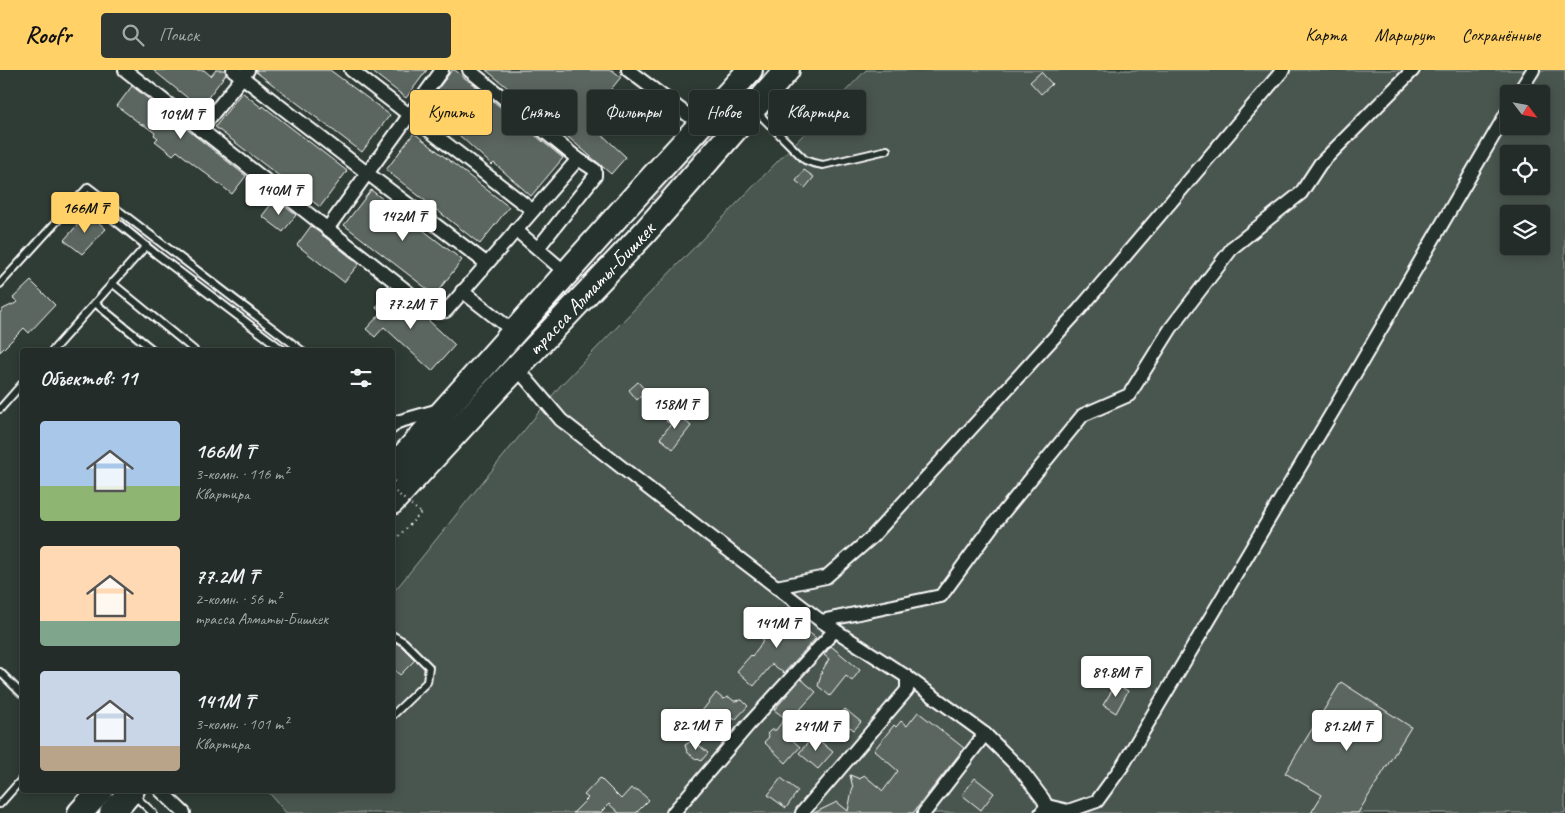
<!DOCTYPE html>
<html lang="ru">
<head>
<meta charset="utf-8">
<style>
	:root { --surface:#232c28; --page:#2f3834; --text:#f1f3f6; --muted:#a3a7a8; --line:#404845; --accent:#ffd166 }
	body { margin:0; font-family:Caveat,sans-serif; background:var(--page); color:var(--text); height:100vh; display:flex; flex-direction:column; font-size:19px; white-space:nowrap }
	* { box-sizing:border-box; margin:0 }
	p { font-size:16px; color:var(--muted) }
	.icon { flex:none; width:28px; height:28px; fill:none; stroke:currentColor; stroke-width:2; stroke-linecap:round; stroke-linejoin:round }
	.map { position:relative; flex:1; overflow:hidden }
	.drawer { position:absolute; left:20px; top:278px; width:375px; height:445px; display:flex; flex-direction:column; background:var(--surface); border-radius:5px; box-shadow:0 2px 12px #0003,0 0 0 1px var(--line) }
	.drawer>* { flex:none }
	.banner { position:absolute; left:410px; top:20px; width:475px; height:45px; display:flex; gap:10px }
	.needle { width:32px; rotate:122deg }
	.tools { position:absolute; left:1500px; top:15px; display:grid; gap:10px }
	.tools a { display:grid; place-items:center; width:50px; height:50px; border-radius:5px; background:var(--surface); box-shadow:0 2px 12px #0003,0 0 0 1px var(--line); font-size:25px }
	.price { position:absolute; translate:-50% -42px; padding:0 11px; border-radius:5px; background:#fff; color:#222; font-size:16px; line-height:32px; filter:drop-shadow(0 1px 2px #0008) }
	.price::after { content:''; position:absolute; left:50%; top:30px; width:15px; height:11px; margin-left:-8px; background:inherit; clip-path:polygon(0 0,100% 0,50% 100%) }
	.price.selected { background:var(--accent); color:#111 }
	ul { padding:0; list-style:none }
	li { display:flex; align-items:center; gap:15px; height:125px; padding:0 20px }
	li span { display:grid; place-items:center; flex:none; width:140px; height:100px; border-radius:5px; color:#555 }
	li>.icon { margin-inline-start:auto }
	span .icon { width:60px; height:60px; fill:#fffc; stroke-width:1 }
	li b { font-size:21px }
	h2 { display:flex; justify-content:space-between; align-items:center; height:60px; padding:0 20px; font-size:21px }
	.chip { padding:0 18px; border-radius:5px; background:var(--surface); box-shadow:0 2px 12px #0003,0 0 0 1px var(--line); font-size:18px; line-height:45px }
	.chip.selected { background:var(--accent); color:#111 }
	header { display:flex; align-items:center; gap:30px; box-sizing:border-box; height:70px; padding:0 25px; background:var(--accent); color:#111 }
	header strong { font-size:24px }
	nav { display:flex; gap:28px; margin-inline-start:auto; font-size:18px }
	.search { width:350px; height:45px; background:var(--page); display:flex; align-items:center; gap:12px; box-sizing:border-box; padding:0 18px; border-radius:5px; color:var(--muted); font-size:19px }
	.map>svg:first-child { display:block }
	.green { fill:#4a544f; stroke:#a4aaa7; fill-rule:evenodd }
	.building { fill:#5b6661; stroke:#fff }
	.lines { fill:none; stroke-linecap:round; stroke-linejoin:round }
	.lane-casing { stroke:#fff; stroke-width:10 }
	.street-casing { stroke:#fff; stroke-width:16 }
	.highway-casing { stroke:#fff; stroke-width:28 }
	.path { stroke:#fff; stroke-width:2; stroke-dasharray:1 4; stroke-linecap:butt }
	.lane { stroke:#26332d; stroke-width:6 }
	.street { stroke:#26332d; stroke-width:12 }
	.highway { stroke:#26332d; stroke-width:24 }
	.path-bridge { stroke:#fff; stroke-width:2; stroke-dasharray:1 4; stroke-linecap:butt }
	.labels { text-anchor:middle; stroke-width:5; stroke-linejoin:round; paint-order:stroke }
	.street-label { font-size:21px; fill:#fff; stroke:#26332d }
</style>
</head>
<body>
<header>
<strong>Roofr</strong>
<div class="search"><svg class="icon" aria-label="search" viewBox="0 0 24 24"><circle cx="10" cy="10" r="6"/><path d="M15 15l6 6"/></svg>Поиск</div>
<nav><a>Карта</a><a>Маршрут</a><a>Сохранённые</a></nav>
</header>
<div class="map">
<svg width="1565" height="743" viewBox="0 0 1565 743">
	<rect width="100%" height="100%" fill="#2f3b35"/>
	<filter id="ink" filterUnits="userSpaceOnUse"><feTurbulence type="fractalNoise" baseFrequency=".02" numOctaves="2"/><feDisplacementMap in="SourceGraphic" scale="10" xChannelSelector="R" yChannelSelector="G"/><feConvolveMatrix kernelMatrix="1 2 1 2 8 2 1 2 1" color-interpolation-filters="sRGB"/></filter>
	<g filter="url(#ink)">
		<g class="green">
			<path d="M768 0H779L656 134 651 126Z"/>
			<path d="M866 0H1565V743H286L267 720H392L393 522 401 513 560 316ZM1509 24H1541V56H1509ZM1509 84H1541V116H1509ZM1509 144H1541V176H1509Z"/>
		</g>
		<g class="building">
			<path d="M153 0H204L211 6 216 0H225L226 4 200 38Z"/>
			<path d="M256 0H330L390 45 362 82 256 2Z"/>
			<path d="M370 0H427L406 28Z"/>
			<path d="M452 0H455L563 88 531 126 494 93 492 95 427 36 433 28 432 27Z"/>
			<path d="M486 0H612L621 7 591 44 602 53 597 60 626 87 611 104 561 61 559 63 535 43 536 41Z"/>
			<path d="M1041 2 1052 14 1041 24 1030 12Z"/>
			<path d="M132 16 246 106 232 124 177 81 173 85 155 71 158 68 154 65 155 63 144 55H142L117 36Z"/>
			<path d="M242 22 262 38 263 36 347 101 320 137 215 57Z"/>
			<path d="M414 63 509 137 480 174 386 100Z"/>
			<path d="M804 100 814 107 805 118 796 111Z"/>
			<path d="M371 120 462 190 435 225 344 155Z"/>
			<path d="M275 129 296 145 283 162 262 146Z"/>
			<path d="M88 143 106 159 82 184 64 170Z"/>
			<path d="M311 156 359 194 344 212 297 175Z"/>
			<path d="M31 211 55 235 29 263 24 258 0 282V243L3 239 18 232 13 228Z"/>
			<path d="M393 220 412 235 455 275 432 301 384 257 375 267 366 259 382 242 376 238 388 221 391 223Z"/>
			<path d="M638 312 646 321 637 330 629 320Z"/>
			<path d="M674 341 691 356 673 379 660 368 671 354 666 351Z"/>
			<path d="M785 543 816 568 784 603 772 594 754 616 737 601 751 585 752 586 762 573 765 562 773 558Z"/>
			<path d="M392 571 401 576 415 590 400 605 392 598Z"/>
			<path d="M831 576 860 600 852 611 846 606 830 626 818 616 822 601 829 589 824 585Z"/>
			<path d="M801 609 816 622 795 645 797 657 794 655 791 656 788 666 800 677 786 693 764 672 769 667 767 664 771 660H776L785 648 774 640Z"/>
			<path d="M1341 612 1411 657 1358 743H1311L1322 725 1285 703Z"/>
			<path d="M1116 614 1128 621 1116 643 1103 635Z"/>
			<path d="M716 623 723 629 729 627 734 631 742 630 748 636 735 650 733 648 718 667 695 650Z"/>
			<path d="M845 639 861 652 854 660 850 657 848 660 840 654 841 652 837 649Z"/>
			<path d="M918 642 964 678 913 743H814L837 732 848 741 852 720 853 718 850 705 860 709 864 705 883 721 898 701 874 680 894 655 896 657 901 651 907 656Z"/>
			<path d="M814 666 833 682 818 699 799 683Z"/>
			<path d="M693 670 708 683 701 691 698 689 697 690 687 682 685 675Z"/>
			<path d="M600 708 621 729 631 718 633 720H638L649 730 636 743H619L609 734 600 743H573L588 728 584 725Z"/>
			<path d="M781 708 798 721 786 738 768 725Z"/>
			<path d="M975 708 994 723 981 740 962 725Z"/>
		</g>
		<g class="lines">
			<g class="lane-casing">
				<g id="lane">
					<path d="M757 42 805 90 813 93 823 95 887 80"/>
					<path d="M82 124 156 184 283 280"/>
					<path d="M112 213 194 280"/>
					<path d="M0 214 88 117 301 280"/>
					<path d="M95 233 153 280"/>
					<path d="M53 280 146 176"/>
					<path d="M0 339 22 314"/>
					<path d="M392 565 404 572 429 597 427 612 392 646"/>
					<path d="M0 602 22 624"/>
					<path d="M133 724 153 743"/>
					<path d="M0 734 22 709"/>
				</g>
			</g>
			<g class="street-casing">
				<g id="street">
					<path d="M125 0 426 236 437 242 446 241 578 89"/>
					<path d="M233 0 367 103 486 193"/>
					<path d="M351 0 532 140"/>
					<path d="M469 0 578 89 595 100V106L538 178"/>
					<path d="M628 0 701 55"/>
					<path d="M1518 24 1533 0"/>
					<path d="M200 60 248 0"/>
					<path d="M327 159 442 0"/>
					<path d="M516 160 566 203"/>
					<path d="M462 221 514 262"/>
					<path d="M516 297 561 350 698 457 821 551 907 607 985 664 1021 700 1043 729 1050 743"/>
					<path d="M392 357 397 352 439 340"/>
					<path d="M776 517 826 507 872 467 1079 240 1283 0"/>
					<path d="M821 551 941 526 993 455 1083 345 1129 325 1171 258 1233 177 1301 123 1320 94 1413 0"/>
					<path d="M160 720 184 743"/>
					<path d="M673 743 750 653 835 560"/>
					<path d="M802 743 907 620V607"/>
					<path d="M924 743 985 664"/>
					<path d="M1041 743 1047 736 1068 741 1097 731 1123 695 1333 341 1509 39"/>
				</g>
			</g>
			<g class="highway-casing">
				<g id="highway">
					<path d="M392 399 621 142 750 0"/>
					<path id="s1" d="M392 432 498 317 645 162 787 0"/>
					<path d="M80 743 101 720"/>
					<path d="M112 743 132 720"/>
				</g>
			</g>
			<path class="path" d="M392 473 421 443"/>
			<use href="#lane" class="lane"/>
			<use href="#street" class="street"/>
			<use href="#highway" class="highway"/>
			<path class="path-bridge" d="M392 419 421 443"/>
		</g>
	</g>
	<g class="labels">
		<g class="street-label">
			<text dy="7" stroke="none"><textPath href="#s1" startOffset="292">трасса Алматы-Бишкек</textPath></text>
		</g>
	</g>
</svg>
<div class="tools">
<a><svg class="needle" viewBox="-14 -14 28 28"><path d="M0-13l5 13h-10z" fill="#e53935"/><path d="M0 13l5-13h-10z" fill="#a3a7a8"/></svg></a>
<a><svg class="icon" aria-label="locate" viewBox="0 0 24 24"><circle cx="12" cy="12" r="6"/><path d="M12 2v4M12 18v4M2 12h4M18 12h4"/></svg></a>
<a><svg class="icon" aria-label="layers" viewBox="0 0 24 24"><path d="M12 4l9 5-9 5-9-5zM3 14l9 5 9-5"/></svg></a>
</div>
<b class="price" style="left:181px;top:70px">109M ₸</b>
<b class="price" style="left:279px;top:146px">140M ₸</b>
<b class="price selected" style="left:85px;top:164px">166M ₸</b>
<b class="price" style="left:403px;top:172px">142M ₸</b>
<b class="price" style="left:411px;top:260px">77.2M ₸</b>
<b class="price" style="left:675px;top:360px">158M ₸</b>
<b class="price" style="left:777px;top:579px">141M ₸</b>
<b class="price" style="left:1116px;top:628px">89.8M ₸</b>
<b class="price" style="left:696px;top:681px">82.1M ₸</b>
<b class="price" style="left:816px;top:682px">241M ₸</b>
<b class="price" style="left:1347px;top:682px">81.2M ₸</b>
<div class="banner">
<a class="chip selected">Купить</a>
<a class="chip">Снять</a>
<a class="chip">Фильтры</a>
<a class="chip">Новое</a>
<a class="chip">Квартира</a>
</div>
<section class="drawer">
<h2>Объектов: 11<svg class="icon" aria-label="filters" viewBox="0 0 24 24"><path d="M4 7h16M4 17h16"/><circle cx="9" cy="7" r="2"/><circle cx="15" cy="17" r="2"/></svg></h2>
<ul>
<li><span style="background:linear-gradient(#a9c7e8 65%,#8fb573 0)"><svg class="icon" aria-label="home" viewBox="0 0 24 24"><path d="M3 11l9-7 9 7M6 9v11h12V9"/></svg></span><div><b>166M ₸</b><p>3-комн. · 116 m²</p><p>Квартира</p></div></li>
<li><span style="background:linear-gradient(#ffd9b3 75%,#7fa58c 0)"><svg class="icon" aria-label="home" viewBox="0 0 24 24"><path d="M3 11l9-7 9 7M6 9v11h12V9"/></svg></span><div><b>77.2M ₸</b><p>2-комн. · 56 m²</p><p>трасса Алматы-Бишкек</p></div></li>
<li><span style="background:linear-gradient(#c9d6e8 75%,#b9a48a 0)"><svg class="icon" aria-label="home" viewBox="0 0 24 24"><path d="M3 11l9-7 9 7M6 9v11h12V9"/></svg></span><div><b>141M ₸</b><p>3-комн. · 101 m²</p><p>Квартира</p></div></li>
</ul>
</section>
</div>
</body>
</html>
